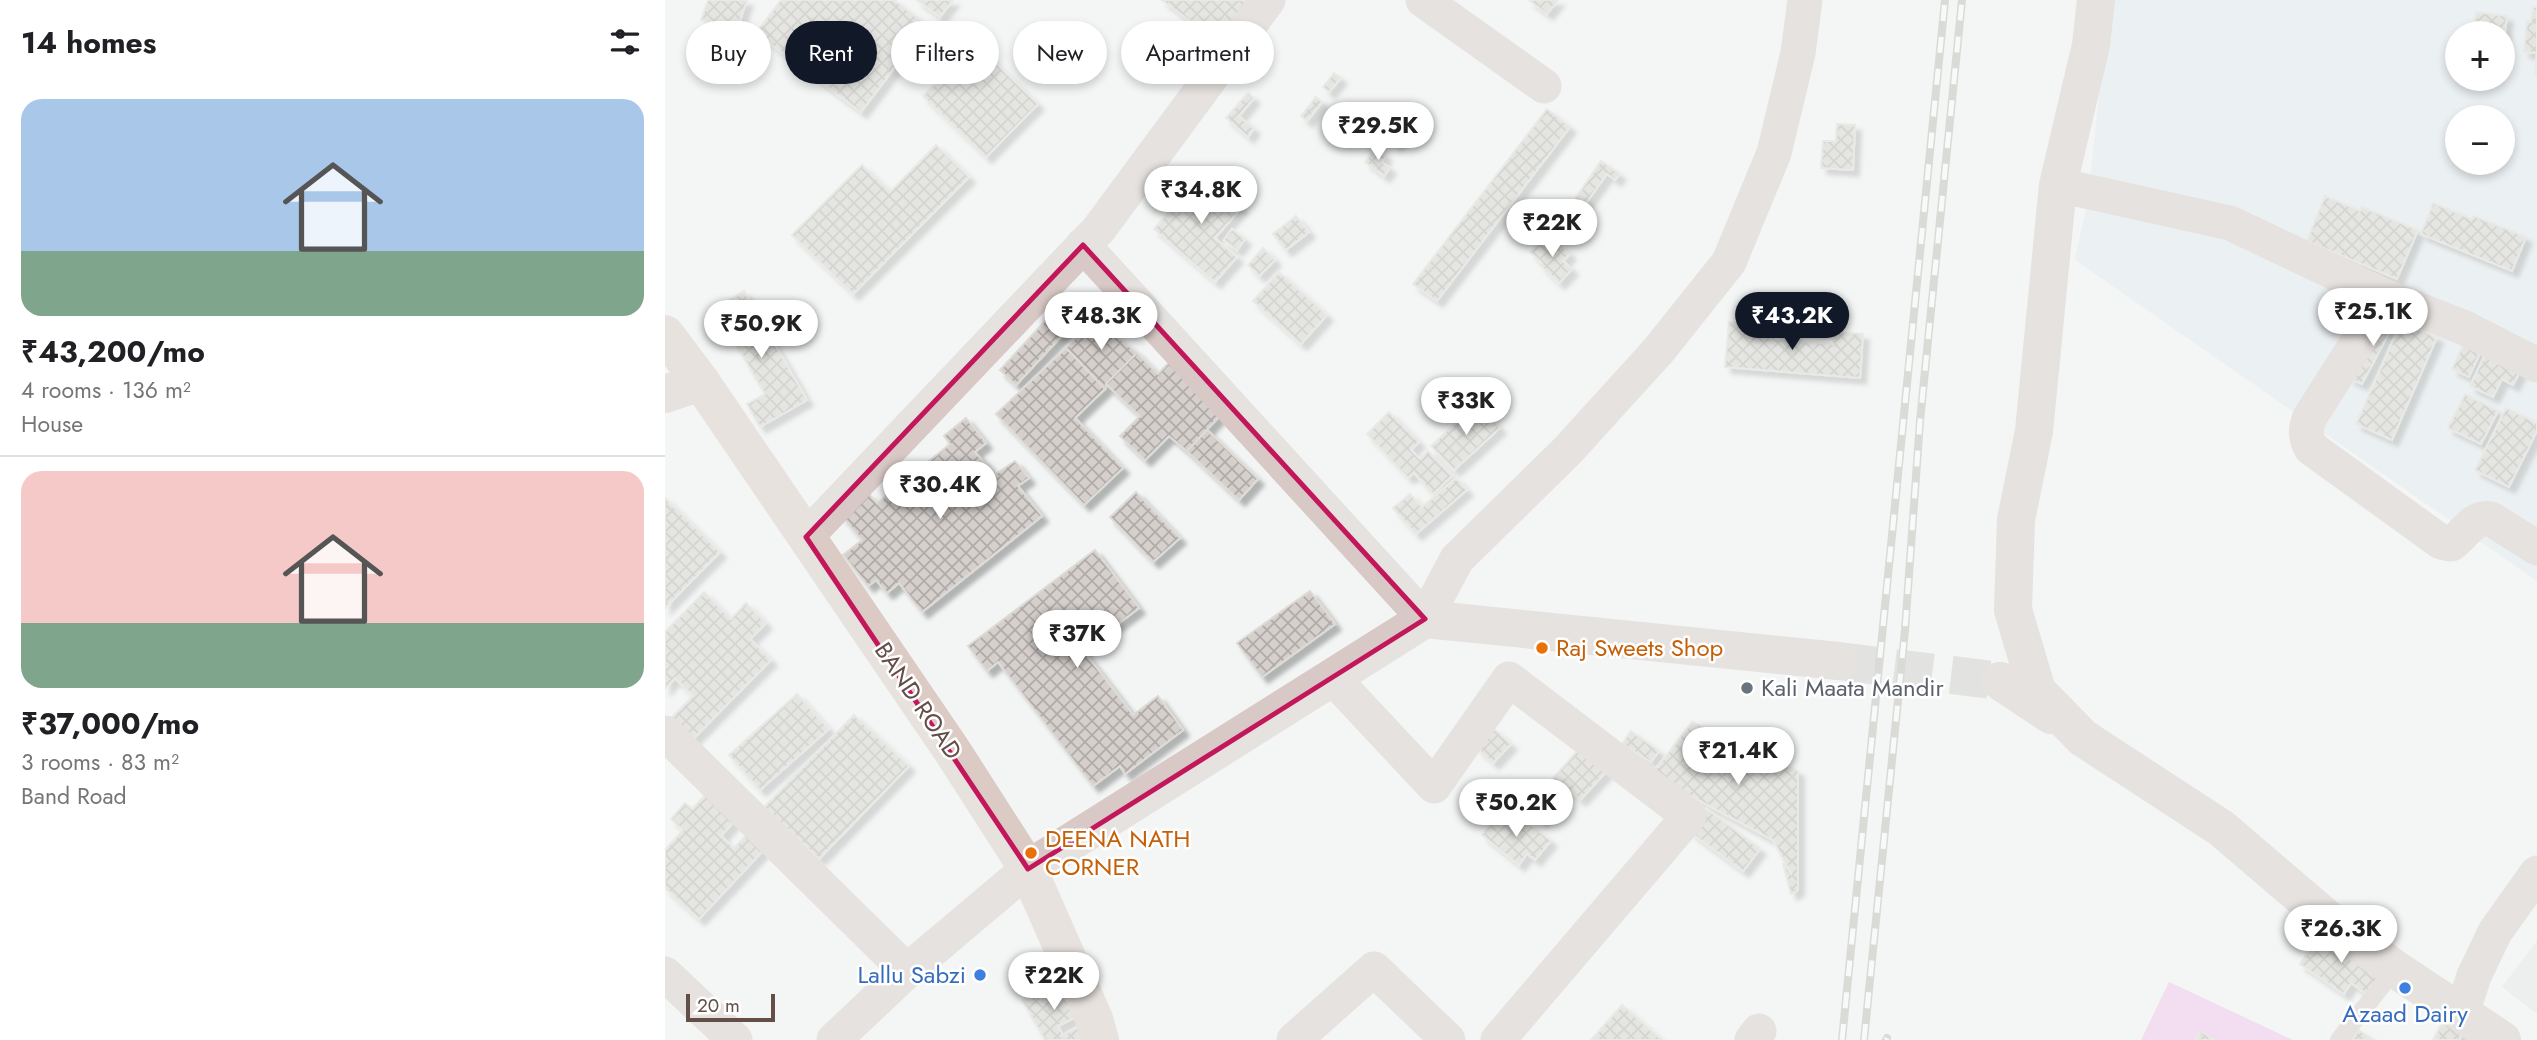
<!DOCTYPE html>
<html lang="en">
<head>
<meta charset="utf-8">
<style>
	:root { --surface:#fff; --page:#f6f6f6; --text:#202124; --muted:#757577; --line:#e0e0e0; --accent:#111827 }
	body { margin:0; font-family:Jost,sans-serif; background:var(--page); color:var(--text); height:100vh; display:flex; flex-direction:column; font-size:26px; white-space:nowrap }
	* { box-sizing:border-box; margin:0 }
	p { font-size:23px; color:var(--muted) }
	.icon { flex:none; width:38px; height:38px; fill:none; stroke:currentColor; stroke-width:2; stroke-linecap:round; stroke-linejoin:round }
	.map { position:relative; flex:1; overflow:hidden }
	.drawer { display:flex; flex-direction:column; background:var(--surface); width:665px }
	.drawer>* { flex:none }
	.top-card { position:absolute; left:21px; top:21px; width:665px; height:63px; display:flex; gap:14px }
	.buttons { position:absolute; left:1780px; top:21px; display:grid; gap:14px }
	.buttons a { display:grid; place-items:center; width:70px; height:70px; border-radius:50%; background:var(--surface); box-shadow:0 4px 10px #0003; font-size:35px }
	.scale { position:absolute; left:21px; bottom:18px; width:89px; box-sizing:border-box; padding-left:7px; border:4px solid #634e48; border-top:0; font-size:19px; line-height:24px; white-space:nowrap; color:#634e48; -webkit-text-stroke:5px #fff; paint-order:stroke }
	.price { position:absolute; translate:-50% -60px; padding:0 16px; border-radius:24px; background:#fff; color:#222; font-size:23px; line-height:46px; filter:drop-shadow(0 2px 4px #0008) }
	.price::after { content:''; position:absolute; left:50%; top:42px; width:21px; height:16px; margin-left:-10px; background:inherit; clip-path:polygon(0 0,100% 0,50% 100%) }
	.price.on { background:var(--accent); color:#fff }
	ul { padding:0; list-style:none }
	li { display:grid; align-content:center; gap:14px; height:371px; padding:0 21px }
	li+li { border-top:2px solid var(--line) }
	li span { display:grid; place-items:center; height:217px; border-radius:21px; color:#555 }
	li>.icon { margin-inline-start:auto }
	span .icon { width:126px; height:126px; fill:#fffc; stroke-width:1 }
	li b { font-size:30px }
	h2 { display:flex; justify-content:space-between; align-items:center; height:84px; padding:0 21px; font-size:30px }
	.chip { padding:0 24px; border-radius:32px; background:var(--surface); box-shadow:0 4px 10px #0003; font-size:24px; line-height:63px }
	.chip.on { background:var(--accent); color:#fff }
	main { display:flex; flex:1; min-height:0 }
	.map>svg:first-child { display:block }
	.commercial { fill:#e3e9ef; fill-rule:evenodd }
	.education { fill:#e5e6e5 }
	.green { fill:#f4bfed }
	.building { fill:url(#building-cross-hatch); stroke:#dedad6; stroke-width:2; fill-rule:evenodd; filter:url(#shadow) }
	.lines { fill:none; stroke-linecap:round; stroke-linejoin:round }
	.tertiary-tunnel { stroke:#cfcbc9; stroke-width:38; stroke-dasharray:38 19; stroke-linecap:butt }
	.service { stroke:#d8c9c6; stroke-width:18 }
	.minor { stroke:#d8c9c6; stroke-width:35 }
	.tertiary { stroke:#d8c9c6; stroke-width:38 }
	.secondary { stroke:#dccbc4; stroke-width:38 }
	.rail-casing { stroke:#bdb8b4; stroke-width:8 }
	.rail { stroke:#fff; stroke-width:5; stroke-dasharray:16; stroke-linecap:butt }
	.marked { fill:none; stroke:#c2185b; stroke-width:5; stroke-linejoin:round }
	.food-dot { fill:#e8710a; stroke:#fff; stroke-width:2.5 }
	.worship-dot { fill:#6b7280; stroke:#fff; stroke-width:2.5 }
	.shop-dot { fill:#3f7fe0; stroke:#fff; stroke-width:2.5 }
	.labels { text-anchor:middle; stroke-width:5; stroke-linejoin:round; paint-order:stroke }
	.food-label { font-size:24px; fill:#c56008; stroke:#fff; text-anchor:start }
	.worship-label { font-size:24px; fill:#5b616d; stroke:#fff; text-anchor:start }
	.street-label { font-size:24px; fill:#634e48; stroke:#fff }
	.shop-label { font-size:24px; fill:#366cbe; stroke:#fff; text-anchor:end }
</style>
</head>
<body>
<main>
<section class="drawer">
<h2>14 homes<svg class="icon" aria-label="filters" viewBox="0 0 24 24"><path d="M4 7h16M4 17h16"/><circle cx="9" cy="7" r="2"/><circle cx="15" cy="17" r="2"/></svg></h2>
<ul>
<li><span style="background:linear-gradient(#a9c7e8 70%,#7fa58c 0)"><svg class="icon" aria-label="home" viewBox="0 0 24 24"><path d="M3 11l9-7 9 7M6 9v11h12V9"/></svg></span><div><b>₹43,200/mo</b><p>4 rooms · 136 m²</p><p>House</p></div></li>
<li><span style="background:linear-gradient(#f6c9c9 70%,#7fa58c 0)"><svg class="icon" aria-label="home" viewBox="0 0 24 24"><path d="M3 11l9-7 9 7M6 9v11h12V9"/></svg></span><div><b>₹37,000/mo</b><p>3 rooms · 83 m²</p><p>Band Road</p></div></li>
</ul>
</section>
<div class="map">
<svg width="1872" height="1040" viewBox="0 0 1872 1040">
	<defs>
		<pattern id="building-cross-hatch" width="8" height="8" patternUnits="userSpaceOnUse" patternTransform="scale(1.75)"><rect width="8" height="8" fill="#d5d0cc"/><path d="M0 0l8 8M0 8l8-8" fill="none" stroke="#b0aba8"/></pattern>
		<filter id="shadow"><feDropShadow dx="6" dy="6" stdDeviation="2" flood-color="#0004"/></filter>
	</defs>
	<rect width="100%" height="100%" fill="#f3f5f4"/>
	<path class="commercial" d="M1444 0H1872V581L1410 260 1423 199ZM1792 33H1838V79H1792ZM1792 117H1838V163H1792Z"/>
	<path class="education" d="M1872 941V1014L1837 987Z"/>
	<path class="green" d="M1504 982 1628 1040H1476Z"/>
	<g class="building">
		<path d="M43 0H82L71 32 36 20Z"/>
		<path d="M116 0H229L262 25 196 112 91 33Z"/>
		<path d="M252 0H288L275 17Z"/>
		<path d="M497 0H584L565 51Z"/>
		<path d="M864 0H893L882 14Z"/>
		<path d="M1868 7H1872V74H1870L1872 53 1859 52 1862 21 1866 22Z"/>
		<path d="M1811 12 1842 16 1838 47V33H1809Z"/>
		<path d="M310 43 373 104 321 157 258 96Z"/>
		<path d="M669 73 676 78 664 92 658 87Z"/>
		<path d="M583 93 589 98 574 116 589 129 583 137 561 118Z"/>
		<path d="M651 97 657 102 642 121 636 116Z"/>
		<path d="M882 109 905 127 772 301 748 284Z"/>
		<path d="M733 114 746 124 731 145 718 135Z"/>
		<path d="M1172 124 1190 125 1188 170 1156 168 1158 141H1171Z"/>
		<path d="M271 145 304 177 188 294 127 235 197 165 225 192Z"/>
		<path d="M711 148 721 156 717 162 725 168 719 176 700 162Z"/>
		<path d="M936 161 955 174 950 180 942 174 916 210 907 203Z"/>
		<path d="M538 173 577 207 550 238 572 257 550 282 489 229Z"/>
		<path d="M1660 196 1695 211 1697 207 1753 230 1732 279 1642 241Z"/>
		<path d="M1768 203 1807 219 1809 216 1861 237 1847 271 1756 234Z"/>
		<path d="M631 216 644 232 621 250 608 234Z"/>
		<path d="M567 229 580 239 572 250 559 240Z"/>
		<path d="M881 236 891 245 893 242 905 254 898 261 907 269 894 283 875 265 877 263 865 252Z"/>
		<path d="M598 248 610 260 594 276 583 265Z"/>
		<path d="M614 272 662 315 636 344 588 301Z"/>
		<path d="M79 291 142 400 95 427 82 404 100 394 50 309Z"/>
		<path d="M401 298 418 313 351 385 335 370Z"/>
		<path d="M1719 311 1732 318 1697 384 1684 378Z"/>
		<path d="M430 318 472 353 441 384 440 389 401 348Z"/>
		<path d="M1064 322 1111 326 1110 339 1168 344 1169 332 1198 334 1195 378 1060 367Z"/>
		<path d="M1736 322 1772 337 1727 440 1691 424Z"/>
		<path d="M1802 336 1819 344 1804 377 1787 369Z"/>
		<path d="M1824 346 1859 364 1848 385 1837 379 1828 397 1805 386Z"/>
		<path d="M401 348 440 389 410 418 458 468 419 505 331 414Z"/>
		<path d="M472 353 493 374 511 355 564 406 522 451 504 436 480 460 455 436 475 416 441 384Z"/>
		<path d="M1800 394 1833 411 1816 444 1783 428Z"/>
		<path d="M812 403 835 428 789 470 766 446Z"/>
		<path d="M1841 408 1872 423V431L1844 487 1810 470Z"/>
		<path d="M724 412 754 442 746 450 755 459 763 451 787 476 768 494 749 473 743 478 702 434Z"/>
		<path d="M301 418 321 443 310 452 329 475 350 461 364 478 353 486 377 516 257 612 234 583 222 593 211 580 203 586 178 555 197 540 176 515 204 494 212 503 285 444 279 436Z"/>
		<path d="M542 430 593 479 574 500 522 451Z"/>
		<path d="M791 478 802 490 751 534 728 508 745 494 757 507Z"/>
		<path d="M471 492 515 538 488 562 445 517Z"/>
		<path d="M0 498 55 552 0 608Z"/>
		<path d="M430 550 474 608 418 650 468 715 493 696 518 730 460 774 455 766 428 786 333 662 322 671 303 646Z"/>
		<path d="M645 591 670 624 597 677 572 643Z"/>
		<path d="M39 592 66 619 81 603 101 623 85 639 106 660 28 739 6 718 28 696 10 678 0 689V632Z"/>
		<path d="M132 694 164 729 95 790 64 755Z"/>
		<path d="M189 715 244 766 154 859 99 807Z"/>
		<path d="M1027 722 1133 771V890L1126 894 1118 863 1127 875 1108 840 986 775Z"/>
		<path d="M828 728 846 744 828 763 811 747Z"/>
		<path d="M966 731 994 751 986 762 957 744Z"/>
		<path d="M915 748 942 771 915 800 904 790 876 821 861 808Z"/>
		<path d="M48 787 107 841 34 919 0 888V850L18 830 6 819 20 803 27 809ZM72 818 86 830 69 848 56 836Z"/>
		<path d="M1042 809 1095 849 1078 871 1025 832Z"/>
		<path d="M834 814 846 824 854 816 886 841 870 860 862 854 854 865 817 835Z"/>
		<path d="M1659 929 1720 971 1703 995 1686 983 1679 994 1635 964Z"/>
		<path d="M395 979 415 1015 393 1026 398 1035 415 1026 423 1040H380L357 1000Z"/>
		<path d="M957 1005 997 1040H926Z"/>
		<path d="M1782 1014 1797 1035 1794 1040H1768Z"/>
		<path d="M1694 1030 1708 1040H1686Z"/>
		<path d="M1535 1031 1550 1040H1530Z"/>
	</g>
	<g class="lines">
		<path class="tertiary-tunnel" d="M1173 661 1335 681"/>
		<path class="service" d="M1674 1040 1730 969"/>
		<g class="minor">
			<path d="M758 0 879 86"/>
			<path d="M1393 185 1565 223 1721 297 1800 328 1872 365"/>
			<path d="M418 245 760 619 792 559 903 450 993 351 1064 262 1109 153 1133 53 1140 0"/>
			<path d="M1721 297 1645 417C1640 429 1640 436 1646 448L1776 542 1786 544C1799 536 1808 515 1826 519L1872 548"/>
			<path d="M141 537 434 229 603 0"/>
			<path d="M667 677 769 786 844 679 1024 816 833 1040"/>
			<path d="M0 733 242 971"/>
			<path d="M0 974 70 1040"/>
			<path d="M1797 1013 1809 976 1830 932 1872 873"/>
			<path d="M169 1040 242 971 363 869"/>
			<path d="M629 1040 709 969 783 1040"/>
			<path d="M1087 1040 1094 1031"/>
		</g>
		<g class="tertiary">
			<path d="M1431 0 1426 45 1393 185 1369 431 1351 520 1348 610 1372 691 1418 738 1556 828 1673 928 1730 969 1837 1040"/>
			<path d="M0 394 36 382"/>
			<path d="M1335 681 1386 715"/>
			<path d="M363 869 760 619 1173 661"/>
		</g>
		<path class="secondary" d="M0 334 36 382 288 752 363 869 429 1019 435 1040"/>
		<g class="rail-casing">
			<g id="rail">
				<path d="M1177 1040 1280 0"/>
				<path d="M1199 1040 1240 630 1255 421 1297 0"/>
				<path d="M1221 1040 1222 1038"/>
			</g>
		</g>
		<use href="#rail" class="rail"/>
	</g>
	<path d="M0 0H1872V1040H0ZM418 245 760 619 363 869 141 537Z" fill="#f3f5f4" fill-opacity=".55" fill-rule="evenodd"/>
	<path class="marked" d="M418 245 760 619 363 869 141 537Z"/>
	<g class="food-dot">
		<circle cx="877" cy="648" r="7"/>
		<circle cx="366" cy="853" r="7"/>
	</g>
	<circle class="worship-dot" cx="1082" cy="688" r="7"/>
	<g class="shop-dot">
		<circle cx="315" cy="975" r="7"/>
		<circle cx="1740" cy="988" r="7"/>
	</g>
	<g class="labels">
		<g class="food-label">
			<text x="891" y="656">Raj Sweets Shop</text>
			<text x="380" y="847">DEENA NATH<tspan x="380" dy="28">CORNER</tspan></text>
		</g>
		<g class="worship-label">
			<text x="1096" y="696">Kali Maata Mandir</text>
		</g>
		<g class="street-label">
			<text transform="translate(253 701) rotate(56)" y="8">BAND ROAD</text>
		</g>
		<g class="shop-label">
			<text x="301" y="983">Lallu Sabzi</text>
			<text x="1740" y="1022" text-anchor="middle">Azaad Dairy</text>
		</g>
	</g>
</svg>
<div class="buttons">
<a>+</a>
<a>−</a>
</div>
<div class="scale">20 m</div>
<b class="price" style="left:713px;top:162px">₹29.5K</b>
<b class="price" style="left:536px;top:226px">₹34.8K</b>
<b class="price" style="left:887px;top:259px">₹22K</b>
<b class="price" style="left:1708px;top:348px">₹25.1K</b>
<b class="price" style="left:436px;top:352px">₹48.3K</b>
<b class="price on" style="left:1127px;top:352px">₹43.2K</b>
<b class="price" style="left:96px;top:360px">₹50.9K</b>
<b class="price" style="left:801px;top:437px">₹33K</b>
<b class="price" style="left:275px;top:521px">₹30.4K</b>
<b class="price" style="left:412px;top:670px">₹37K</b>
<b class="price" style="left:1073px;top:787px">₹21.4K</b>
<b class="price" style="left:851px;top:839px">₹50.2K</b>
<b class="price" style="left:1676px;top:965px">₹26.3K</b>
<b class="price" style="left:389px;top:1012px">₹22K</b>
<div class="top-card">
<a class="chip">Buy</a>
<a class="chip on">Rent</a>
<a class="chip">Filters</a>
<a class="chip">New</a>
<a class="chip">Apartment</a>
</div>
</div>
</main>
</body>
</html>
